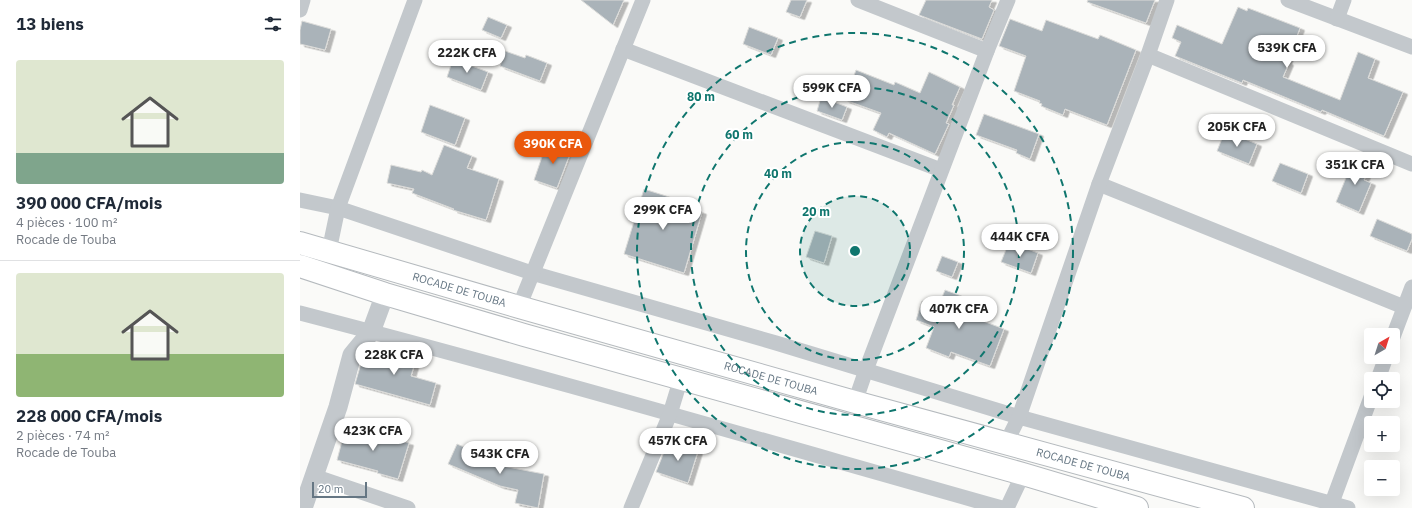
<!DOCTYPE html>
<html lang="fr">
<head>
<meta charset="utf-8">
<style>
	:root { --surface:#fff; --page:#f2f2f3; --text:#1f2937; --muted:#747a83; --line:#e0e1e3; --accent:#ea580c }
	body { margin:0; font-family:"IBM Plex Sans",sans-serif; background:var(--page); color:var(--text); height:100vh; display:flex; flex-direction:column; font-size:15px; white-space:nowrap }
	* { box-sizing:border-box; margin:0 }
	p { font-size:13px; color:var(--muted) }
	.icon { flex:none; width:22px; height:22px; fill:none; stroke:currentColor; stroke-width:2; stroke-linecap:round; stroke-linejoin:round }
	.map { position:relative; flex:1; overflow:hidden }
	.panel { display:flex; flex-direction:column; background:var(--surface); width:300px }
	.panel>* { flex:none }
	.needle { width:26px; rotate:39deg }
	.controls { position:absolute; left:1064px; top:328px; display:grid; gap:8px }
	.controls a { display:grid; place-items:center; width:36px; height:36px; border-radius:4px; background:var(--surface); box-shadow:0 4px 16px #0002; font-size:20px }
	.scale { position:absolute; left:12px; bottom:10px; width:55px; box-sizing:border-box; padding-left:4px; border:2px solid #657683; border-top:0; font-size:11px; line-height:14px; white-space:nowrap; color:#657683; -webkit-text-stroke:3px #fff; paint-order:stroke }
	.price { position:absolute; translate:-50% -34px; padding:0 9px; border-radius:14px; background:#fff; color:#222; font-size:13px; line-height:26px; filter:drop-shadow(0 1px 2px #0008) }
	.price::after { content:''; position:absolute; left:50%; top:24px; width:12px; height:9px; margin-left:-6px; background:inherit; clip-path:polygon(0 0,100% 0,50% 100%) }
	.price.active { background:var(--accent); color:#fff }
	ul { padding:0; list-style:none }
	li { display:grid; align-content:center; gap:8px; height:212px; padding:0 16px }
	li+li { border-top:1px solid var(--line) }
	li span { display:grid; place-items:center; height:124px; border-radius:4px; color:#555 }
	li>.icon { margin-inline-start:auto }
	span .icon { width:72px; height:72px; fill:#fffc; stroke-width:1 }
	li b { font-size:17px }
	h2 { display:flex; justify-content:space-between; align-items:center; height:48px; padding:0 16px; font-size:17px }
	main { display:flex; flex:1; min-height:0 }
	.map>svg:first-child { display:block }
	.building { fill:#aab3b9; stroke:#dcdcda; filter:url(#shadow) }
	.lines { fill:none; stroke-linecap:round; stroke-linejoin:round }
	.primary-casing { stroke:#b5babe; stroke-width:24 }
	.minor { stroke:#c3c8cc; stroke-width:15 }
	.tertiary { stroke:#c3c8cc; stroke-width:19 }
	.primary { stroke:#fff; stroke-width:22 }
	.ring { fill:none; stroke:#0f766e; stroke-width:2; stroke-dasharray:7 5 }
	.labels { text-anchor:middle; stroke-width:4; stroke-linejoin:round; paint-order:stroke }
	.street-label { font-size:11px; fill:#657683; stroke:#fff }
	.centre { fill:#0f766e; stroke:#fff; stroke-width:2 }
	.ring-label { font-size:12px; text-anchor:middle; font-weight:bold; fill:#0f766e; stroke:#fff; stroke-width:4; stroke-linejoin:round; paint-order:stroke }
</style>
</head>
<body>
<main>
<section class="panel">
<h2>13 biens<svg class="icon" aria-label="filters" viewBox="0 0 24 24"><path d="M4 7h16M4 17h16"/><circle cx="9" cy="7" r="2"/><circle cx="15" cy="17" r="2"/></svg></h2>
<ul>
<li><span style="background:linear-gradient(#dfe7d0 75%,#7fa58c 0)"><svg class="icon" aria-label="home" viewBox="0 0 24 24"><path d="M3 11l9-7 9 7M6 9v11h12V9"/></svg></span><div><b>390 000 CFA/mois</b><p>4 pièces · 100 m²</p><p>Rocade de Touba</p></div></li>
<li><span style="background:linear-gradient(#dfe7d0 65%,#8fb573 0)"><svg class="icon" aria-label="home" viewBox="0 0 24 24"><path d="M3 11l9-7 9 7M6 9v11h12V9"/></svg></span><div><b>228 000 CFA/mois</b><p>2 pièces · 74 m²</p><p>Rocade de Touba</p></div></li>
</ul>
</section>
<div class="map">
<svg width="1112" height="508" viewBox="0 0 1112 508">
	<defs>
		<filter id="shadow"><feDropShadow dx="4.5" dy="2.5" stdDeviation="0" flood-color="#0004"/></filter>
	</defs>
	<rect width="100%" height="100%" fill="#fafaf8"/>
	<g class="building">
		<path d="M281 0H324L313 25Z"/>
		<path d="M491 0H507L500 17 486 12Z"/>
		<path d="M626 0H692L689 7 694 10 682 39 619 15Z"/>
		<path d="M788 0H855L846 23 787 2Z"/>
		<path d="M938 7 947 11 948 8 1000 28 987 62 989 63 983 77 1040 100 1058 52 1075 59 1068 78 1103 92 1084 136 1022 110 1021 112 943 80 942 83 875 56 881 42 872 38 877 25 922 44Z"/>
		<path d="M188 17 207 25 201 38 182 30Z"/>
		<path d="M710 19 742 31 746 20 798 39 800 35 836 50 807 125 765 109 763 115 741 106 742 104 739 103 740 101 714 91 726 56 699 46Z"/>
		<path d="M2 21 31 29 25 50 0 44V30Z"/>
		<path d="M449 27 478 38 471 55 443 44Z"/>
		<path d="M205 51 225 58 226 55 247 63 240 81 200 66Z"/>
		<path d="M153 59 188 72 181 90 147 77Z"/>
		<path d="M556 70 594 85 595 82 620 93 629 72 660 87 652 105H654L646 123 649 124 635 154 589 133 587 137 573 130 581 113 545 100Z"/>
		<path d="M521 97 547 107 542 120 517 111Z"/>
		<path d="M130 105 165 118 155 145 121 132Z"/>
		<path d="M684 114 739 134 730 159 716 153 717 150 676 135Z"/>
		<path d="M925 131 957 144 949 164 917 151Z"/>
		<path d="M257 141 273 146 257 188 234 180 245 148 254 151Z"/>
		<path d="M144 145 172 156 167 168 199 179 186 220 153 210 154 209 112 193 114 189 87 183 91 165 121 172 122 170 132 175Z"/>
		<path d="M1058 156 1071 162 1064 180 1071 183 1059 212 1036 202 1048 173 1050 174Z"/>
		<path d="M980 163 1008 174 1001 193 972 181Z"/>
		<path d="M344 189 388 203 387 207 402 212 384 273 324 254Z"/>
		<path d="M1077 219 1112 234V239L1107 251 1070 236Z"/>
		<path d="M515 231 532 236 524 263 506 257Z"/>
		<path d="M709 242 738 253 731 273 701 262Z"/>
		<path d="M642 256 658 262 652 277 636 271Z"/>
		<path d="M645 290 672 300 667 315 704 329 690 366 651 352 649 357 626 348 634 327 616 320 622 301 638 307Z"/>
		<path d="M73 347 116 359 111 376 136 383 130 405 55 384 62 360Z"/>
		<path d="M46 426 109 443 98 479 77 473 78 471 37 460Z"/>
		<path d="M368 442 398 451 388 483 356 472Z"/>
		<path d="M157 444 189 458 187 463 244 474 238 508 215 503 218 490 200 486 148 464Z"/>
	</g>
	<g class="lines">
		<g class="primary-casing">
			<g id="primary">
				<path id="s1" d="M0 243 219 307 555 402 943 508"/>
				<path d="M0 266 85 294 224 335 723 474 837 508"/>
			</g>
		</g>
		<g class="minor">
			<path d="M558 0 687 51"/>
			<path d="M988 0 1112 47"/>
			<path d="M0 10 3 0"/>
			<path d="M1037 19 1044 0"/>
			<path d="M323 49 641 170"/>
			<path d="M848 55 1112 164"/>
			<path d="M799 184 1104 307"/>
			<path d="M0 200 38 208 232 273 476 343 719 417 1048 508"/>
			<path d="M29 251 38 208 115 0"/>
			<path d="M219 307 343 0"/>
			<path d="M0 313C235 374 468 442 702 508"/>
			<path d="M1093 337 1112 287"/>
			<path d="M1078 379 1086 357"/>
			<path d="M555 402 566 370 687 51 708 0"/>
			<path d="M706 443 719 417 799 184 848 55 867 0"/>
			<path d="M14 476 108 508"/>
			<path d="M331 508 370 414 381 378"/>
			<path d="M707 508 723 474"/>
			<path d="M1030 508 1071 397"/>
		</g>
		<path class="tertiary" d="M3 508 38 407 52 355 71 332 85 294"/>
		<use href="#primary" class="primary"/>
	</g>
	<circle cx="555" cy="251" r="55" fill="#0f766e" fill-opacity=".12"/>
	<g class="ring">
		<circle cx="555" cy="251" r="55"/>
		<circle cx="555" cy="251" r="109"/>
		<circle cx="555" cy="251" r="164"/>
		<circle cx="555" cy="251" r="218"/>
	</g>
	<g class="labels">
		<g class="street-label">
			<text dy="4" stroke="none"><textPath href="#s1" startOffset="166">ROCADE DE TOUBA</textPath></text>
			<text dy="4" stroke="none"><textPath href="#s1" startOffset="490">ROCADE DE TOUBA</textPath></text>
			<text dy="4" stroke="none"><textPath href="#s1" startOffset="814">ROCADE DE TOUBA</textPath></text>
		</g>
	</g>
	<circle cx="555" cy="251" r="6" class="centre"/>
	<g class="ring-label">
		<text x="401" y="101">80 m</text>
		<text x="439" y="139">60 m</text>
		<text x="478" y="178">40 m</text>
		<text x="516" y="216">20 m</text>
	</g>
</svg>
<div class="controls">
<a><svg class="needle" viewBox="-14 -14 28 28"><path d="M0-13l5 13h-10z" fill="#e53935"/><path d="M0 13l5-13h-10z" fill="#747a83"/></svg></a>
<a><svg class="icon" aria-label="locate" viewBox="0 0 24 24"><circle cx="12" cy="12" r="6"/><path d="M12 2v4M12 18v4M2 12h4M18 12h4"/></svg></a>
<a>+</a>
<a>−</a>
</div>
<div class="scale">20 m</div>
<b class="price" style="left:987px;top:69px">539K CFA</b>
<b class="price" style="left:167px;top:74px">222K CFA</b>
<b class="price" style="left:532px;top:109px">599K CFA</b>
<b class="price" style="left:937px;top:148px">205K CFA</b>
<b class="price active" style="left:253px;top:165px">390K CFA</b>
<b class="price" style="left:1055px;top:186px">351K CFA</b>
<b class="price" style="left:363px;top:231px">299K CFA</b>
<b class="price" style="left:720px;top:258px">444K CFA</b>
<b class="price" style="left:659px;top:330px">407K CFA</b>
<b class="price" style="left:94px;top:376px">228K CFA</b>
<b class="price" style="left:73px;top:452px">423K CFA</b>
<b class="price" style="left:378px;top:462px">457K CFA</b>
<b class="price" style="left:200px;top:475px">543K CFA</b>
</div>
</main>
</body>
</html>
